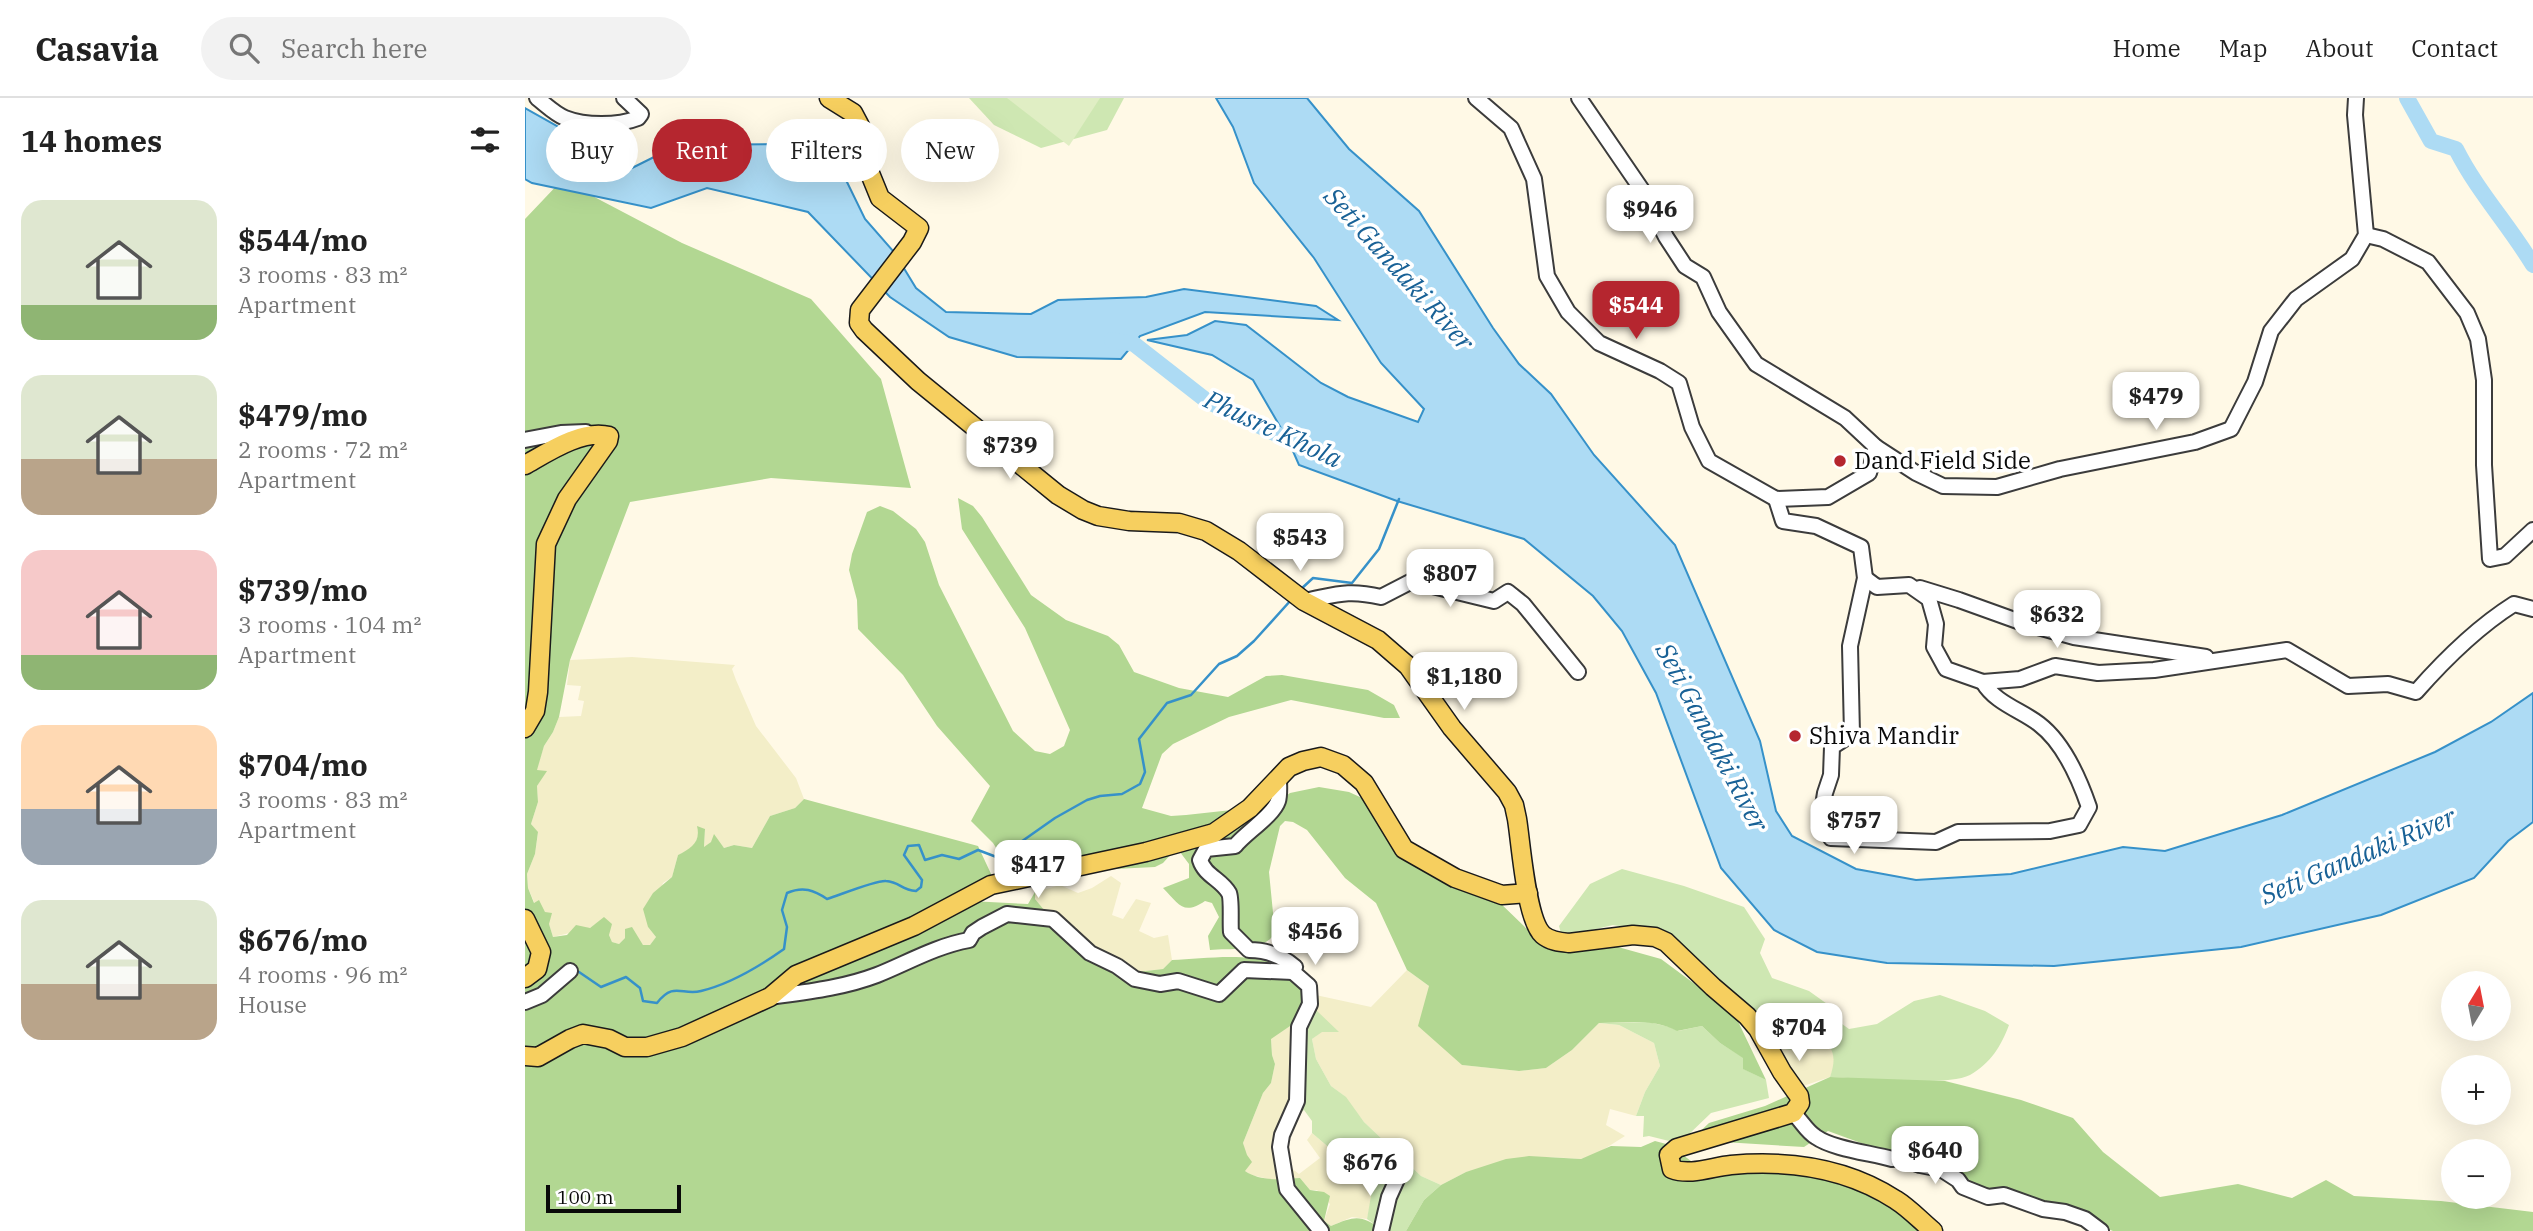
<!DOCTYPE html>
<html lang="en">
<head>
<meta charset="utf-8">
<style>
	:root { --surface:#fff; --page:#f2f2f2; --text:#222; --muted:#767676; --line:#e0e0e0; --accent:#b5262f }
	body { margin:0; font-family:"IBM Plex Serif",serif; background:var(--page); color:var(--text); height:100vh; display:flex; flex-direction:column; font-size:26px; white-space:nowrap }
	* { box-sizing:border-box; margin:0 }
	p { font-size:23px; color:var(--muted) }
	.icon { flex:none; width:38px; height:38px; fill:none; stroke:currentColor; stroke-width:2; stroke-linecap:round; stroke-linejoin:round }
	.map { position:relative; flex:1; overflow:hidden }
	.details { display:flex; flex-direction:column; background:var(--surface); width:525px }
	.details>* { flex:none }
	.top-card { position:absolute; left:21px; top:21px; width:665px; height:63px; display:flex; gap:14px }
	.needle { width:46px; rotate:10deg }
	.buttons { position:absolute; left:1916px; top:873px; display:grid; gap:14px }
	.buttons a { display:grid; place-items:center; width:70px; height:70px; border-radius:50%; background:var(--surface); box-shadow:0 7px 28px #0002; font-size:35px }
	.scale { position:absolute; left:21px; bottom:18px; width:135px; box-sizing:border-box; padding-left:7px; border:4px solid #090909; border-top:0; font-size:19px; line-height:24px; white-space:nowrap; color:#090909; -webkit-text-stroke:5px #fff; paint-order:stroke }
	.price { position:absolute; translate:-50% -60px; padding:0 16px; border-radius:14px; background:#fff; color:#222; font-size:23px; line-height:46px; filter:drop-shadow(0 2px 4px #0008) }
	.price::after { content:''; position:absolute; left:50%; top:42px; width:21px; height:16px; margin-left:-10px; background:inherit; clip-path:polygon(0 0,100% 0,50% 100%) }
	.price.current { background:var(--accent); color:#fff }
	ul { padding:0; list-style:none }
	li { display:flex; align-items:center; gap:21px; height:175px; padding:0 21px }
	li span { display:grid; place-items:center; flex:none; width:196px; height:140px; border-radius:21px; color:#555 }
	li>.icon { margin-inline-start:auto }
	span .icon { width:84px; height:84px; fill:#fffc; stroke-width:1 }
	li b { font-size:30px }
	h2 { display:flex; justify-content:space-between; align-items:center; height:84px; padding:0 21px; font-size:30px }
	.pill { padding:0 24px; border-radius:32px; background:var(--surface); box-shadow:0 7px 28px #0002; font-size:24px; line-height:63px }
	.pill.current { background:var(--accent); color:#fff }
	header { display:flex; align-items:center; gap:42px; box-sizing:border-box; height:98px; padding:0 35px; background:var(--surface); border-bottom:2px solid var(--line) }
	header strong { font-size:33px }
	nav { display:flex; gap:38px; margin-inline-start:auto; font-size:24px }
	.search { width:490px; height:63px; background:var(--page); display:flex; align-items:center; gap:18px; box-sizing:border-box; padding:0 24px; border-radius:38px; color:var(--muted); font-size:26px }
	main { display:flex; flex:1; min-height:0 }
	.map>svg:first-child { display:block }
	.farmland { fill:#f3eec8 }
	.green { fill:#cee7b2 }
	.forest { fill:#b2d792 }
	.pitch { fill:#e0eec4 }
	.water { fill:#addbf4; stroke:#3691c9; stroke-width:2 }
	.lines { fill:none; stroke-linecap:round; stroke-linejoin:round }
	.stream { stroke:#3691c9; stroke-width:2.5 }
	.river { stroke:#addbf4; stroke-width:16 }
	.minor-casing { stroke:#3c3c3c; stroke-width:18 }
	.major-casing { stroke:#1a1a1a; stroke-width:21 }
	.minor { stroke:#fff; stroke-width:14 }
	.major { stroke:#f6cf5f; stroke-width:18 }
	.poi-dot { fill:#b5262f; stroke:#fff; stroke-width:2.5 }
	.labels { text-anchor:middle; stroke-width:7; stroke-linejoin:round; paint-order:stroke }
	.poi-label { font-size:24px; fill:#090909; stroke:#fff; text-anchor:start }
	.water-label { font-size:26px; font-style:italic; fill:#186196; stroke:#fff }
</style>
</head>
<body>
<header>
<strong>Casavia</strong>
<div class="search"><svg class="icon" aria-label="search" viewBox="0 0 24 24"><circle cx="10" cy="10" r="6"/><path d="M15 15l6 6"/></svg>Search here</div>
<nav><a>Home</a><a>Map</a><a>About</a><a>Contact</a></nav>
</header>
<main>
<section class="details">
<h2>14 homes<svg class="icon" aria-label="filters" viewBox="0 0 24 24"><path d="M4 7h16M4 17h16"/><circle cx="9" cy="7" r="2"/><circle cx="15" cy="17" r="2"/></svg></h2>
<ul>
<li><span style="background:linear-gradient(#dfe7d0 75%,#8fb573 0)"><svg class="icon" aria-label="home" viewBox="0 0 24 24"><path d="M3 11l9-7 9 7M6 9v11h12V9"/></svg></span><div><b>$544/mo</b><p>3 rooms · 83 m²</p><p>Apartment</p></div></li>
<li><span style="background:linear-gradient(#dfe7d0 60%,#b9a48a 0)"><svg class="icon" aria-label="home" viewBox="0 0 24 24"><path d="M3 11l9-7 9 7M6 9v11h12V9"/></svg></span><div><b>$479/mo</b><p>2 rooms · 72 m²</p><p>Apartment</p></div></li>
<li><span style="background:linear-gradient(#f6c9c9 75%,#8fb573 0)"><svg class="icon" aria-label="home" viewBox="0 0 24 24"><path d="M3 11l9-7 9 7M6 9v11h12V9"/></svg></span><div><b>$739/mo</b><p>3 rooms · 104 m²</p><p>Apartment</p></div></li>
<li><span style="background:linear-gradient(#ffd9b3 60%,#9aa5b1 0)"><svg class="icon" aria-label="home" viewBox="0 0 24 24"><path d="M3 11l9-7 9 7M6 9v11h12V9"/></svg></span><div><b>$704/mo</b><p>3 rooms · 83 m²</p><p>Apartment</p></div></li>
<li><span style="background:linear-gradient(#dfe7d0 60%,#b9a48a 0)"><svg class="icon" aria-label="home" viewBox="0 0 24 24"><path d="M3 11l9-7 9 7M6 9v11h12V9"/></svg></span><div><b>$676/mo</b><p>4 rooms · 96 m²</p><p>House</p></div></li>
</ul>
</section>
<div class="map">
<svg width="2008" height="1133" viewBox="0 0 2008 1133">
	<rect width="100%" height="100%" fill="#fff9e6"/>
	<g class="farmland">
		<path d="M107 559 210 567 207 571 211 582 231 628 271 680 279 701 270 710 245 718 227 750 209 747 199 750 193 743 186 744 179 750 180 732 174 736 168 750 153 757 147 779 138 785 123 829 131 839 125 847H118L111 838 100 840 94 846 87 844 84 837 72 825 65 830 28 839 20 814 10 806 3 790 2 776 10 756 13 735 6 726 13 704 12 688 21 673H11L19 648 28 634 34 619 56 618 59 603 53 602 56 588 42 587 45 562Z"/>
		<path d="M586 778 596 785 587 817 598 821 611 801 626 805 614 833 629 840 643 837 647 862 638 871 612 874 583 858 560 862 524 824 520 813 510 801V794L535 787 553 795 567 790Z"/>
		<path d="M882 872 904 888 937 967 994 973 1021 970 1047 952 1074 925 1094 927 1129 945 1135 968 1120 994 1111 1018 1085 1011 1081 1027 1100 1038 1073 1055 1056 1061 1025 1059 941 1074 916 1087 896 1078 839 1024 818 997 806 988 791 961 787 941 796 934H813L786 910V896L846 909Z"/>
		<path d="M1269 922 1301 943 1309 953 1311 964 1305 979 1275 989 1250 959 1255 950 1266 951 1260 938 1263 927Z"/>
		<path d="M768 926 772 985 752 1059 774 1076 795 1060 782 1042 787 1035 821 1064 848 1093 842 1121 827 1119 806 1128 799 1123 805 1106 792 1092H785L775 1080 748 1082 726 1077 720 1073 721 1057 718 1045 738 995 746 985 750 966 747 957 746 940Z"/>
	</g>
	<g class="green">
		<path d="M444 0H599L582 32 516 50 469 27Z"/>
		<path d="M1097 771 1159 788 1219 809 1240 841 1235 855 1247 880 1284 893 1305 908 1310 921 1324 931 1352 926 1389 903 1415 897 1460 913 1484 927C1476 948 1466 965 1445 977 1422 989 1335 980 1305 979 1318 943 1293 941 1269 922L1263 927 1260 938 1266 952 1255 950 1250 959 1143 837 1088 827 1037 839 1034 828 1065 786Z"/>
		<path d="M786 910 791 912 814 934H797L787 941 791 961 806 988 821 999 839 1024 896 1078 916 1087 899 1102 881 1133H859L842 1121 847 1092 821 1064 787 1035V1023L779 1012 769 1020 775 945Z"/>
		<path d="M1123 924 1145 929 1153 933 1177 928 1195 945 1219 960V971L1241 982 1244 1000 1186 1015 1161 1039 1148 1044 1124 1038 1118 1039 1119 1018H1111L1120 994 1135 968 1129 945 1094 927 1074 925Z"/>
	</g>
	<g class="forest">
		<path d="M37 82 157 145 286 201 356 281 386 390 246 380 105 404 45 562 34 619 28 634 19 648 12 672 22 673 12 688 13 704 6 726 13 734 10 756 2 776 3 790 9 805 14 802 20 814 27 815 24 826 28 839 42 837 51 827 65 830 79 819 87 826 84 837 87 844 94 846 100 840V831L107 829 118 847H125L131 839 123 829 118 811 128 795 147 779 153 757C166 750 176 744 172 728L180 731 179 749 186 744 189 736 199 750 209 747 227 750 245 718 270 710 279 701 453 748 467 778 445 803 503 806 510 794V801L520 813 524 824 553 840 554 855 560 862 583 858 612 874 638 871 647 862C692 861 764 845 780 900L768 926 746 941 747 957 750 966 746 985 738 995 718 1045 722 1057 727 1064 720 1073C736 1084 757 1081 775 1080L785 1092 799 1094 805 1098 799 1123 806 1128C832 1117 836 1117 859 1133H0V121Z"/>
		<path d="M433 400 448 408 457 419 506 497 541 522 583 538 594 547 609 574 654 590 703 599 741 578 757 577 843 592 869 607 875 620H859L766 602 704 619 648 646 637 656 617 710 646 718 661 717 725 710 738 703 753 704 765 695 794 689 824 694 837 700 901 772 972 802 1004 833 1032 844 1093 849 1136 861 1209 915 1241 982 1218 971V960L1195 945 1177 928 1152 933C1129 920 1100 925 1074 925L1047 952 1021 970 994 973 937 967 893 928 904 888 882 872 851 805 820 780 782 732 768 724 760 723 755 728 744 774 750 835C738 855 706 850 685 852L683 838 694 819 687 805 680 803C658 818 654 806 638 790L664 780V766L655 754H648L638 765 630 769 549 773 490 779 468 745 446 723 465 688 412 628 378 577 333 531 332 502 324 472 327 456 342 414 355 408 368 413 391 431 400 444 414 487 488 633 510 653 525 656 539 648 545 632 500 530 437 431Z"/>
		<path d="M1305 979 1420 983 1496 1002 1548 1020 1578 1054 1635 1099 1713 1086 1767 1100 1801 1082 1829 1098 1916 1103 2008 1114V1133H1588L1509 1100 1457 1089 1303 1033 1279 1049 1166 1042 1184 1025 1240 1008Z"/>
		<path d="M1130 1043 1145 1047 1179 1073 1294 1075 1361 1099 1399 1133H881L899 1102 916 1087 941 1074 981 1061 1004 1058 1056 1061 1086 1048 1116 1049Z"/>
	</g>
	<path class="pitch" d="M482 0H575L544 48Z"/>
	<g class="water">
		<path d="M691 0H782L824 51 894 113 968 230 994 266 1026 296 1069 357 1150 447 1235 643 1251 713 1267 738 1331 771 1391 782 1486 776 1598 749 1640 753 1757 717 1910 654 1966 624 2008 595V724L1983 743 1949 780 1856 817 1716 849 1529 868 1362 865 1292 854 1249 832 1196 770 1131 595 1097 533 1068 498 999 441 872 403 774 367 764 344 728 282 687 257 622 242 662 237 690 223 721 227 796 285 823 299 893 324 899 311 856 265 789 160 729 85 708 29Z"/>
		<path d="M0 10 107 70 153 47 259 46 301 64 320 80 340 121 369 154 391 190 421 214 506 216 533 202 621 199 659 191 791 208 813 222 680 214 615 238 596 261 492 259 424 239 365 199 283 114 182 90 126 110 7 85 0 81Z"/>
	</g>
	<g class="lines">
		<g class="stream">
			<path d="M775 492 788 480 827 485 854 451 874 401"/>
			<path d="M48 873 54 874 76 889 101 879 115 890 118 903 132 905C149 883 157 898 176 893 205 886 235 868 259 851L262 829 257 812 262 795C278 788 289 792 302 801 315 797 351 782 361 783 375 784 376 792 391 793L396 789 397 782 379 757 383 748 394 747 400 762 417 757 434 761 453 752 482 763 489 762 493 746 530 720 562 702 575 698 597 696 615 686 620 674 614 641 642 605 666 597 694 566 712 558 729 543 766 502"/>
		</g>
		<g class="river">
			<path d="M1882 0 1906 43 1931 51C1952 93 1984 127 2008 167"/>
			<path d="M587 242 609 246 682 303 783 351"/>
		</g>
		<g class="minor-casing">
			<g id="minor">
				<path d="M12 0C21 7 30 16 40 20 60 28 93 28 113 20L116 16 99 0"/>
				<path d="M951 0 986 30 1009 81 1022 178 1043 214 1074 245 1135 273 1154 285 1167 329 1184 363 1251 401 1303 399 1344 375 1351 349"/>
				<path d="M1054 0 1117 92 1141 139 1160 168 1178 179 1194 214 1231 266 1320 320 1351 349 1391 375 1418 388 1472 389 1535 371 1670 344 1706 331 1730 284 1746 233 1771 201 1827 161 1841 137 1830 17 1831 0"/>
				<path d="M1841 137 1858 141 1903 164 1942 215 1953 241 1959 282V367L1965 461 1980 458 2008 432"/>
				<path d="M0 342 36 335 61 334"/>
				<path d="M1251 401 1258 423 1291 428 1336 449 1340 480 1325 548 1327 636 1307 649 1306 677 1300 695 1296 720 1306 740 1411 744 1433 734 1525 733 1554 727 1564 709C1554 680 1539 645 1514 626 1496 612 1470 605 1458 584"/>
				<path d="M1340 480 1352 489 1384 487 1404 501 1411 526 1409 549 1421 571 1458 584 1495 581 1530 568 1573 575 1629 572 1762 552 1823 588 1863 586 1891 594C1920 561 1951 530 1989 506L2008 511"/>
				<path d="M1395 490 1434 502 1498 525 1549 539 1681 559"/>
				<path d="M779 503C811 497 822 491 856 499L887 483 969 503 983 494 998 506 1053 574"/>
				<path d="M754 680C754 687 755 697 753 703 748 718 720 735 710 748L681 751 675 762C680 778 696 781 704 795 707 801 705 825 706 834L724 852C742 852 756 857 770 869L768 874 784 888 785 906 774 929 772 1003 757 1037 755 1049 762 1091 796 1133"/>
				<path d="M245 899C281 894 318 890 352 877 382 865 411 848 444 842L448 835 457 829 482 816 528 821 565 855 592 868 610 881 635 886 653 883 694 896 719 872 768 874"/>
				<path d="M0 904 17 897 45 873"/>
				<path d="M1268 1015C1277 1023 1281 1033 1291 1039 1308 1051 1346 1055 1367 1061L1375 1060 1395 1067 1416 1071 1433 1082 1438 1089 1463 1099 1479 1097 1518 1111 1540 1114 1560 1121 1576 1133"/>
				<path d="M856 1133 864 1099 873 1079"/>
			</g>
		</g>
		<g class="major-casing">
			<g id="major">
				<path d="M304 0 328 15 337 32 344 73 355 100 394 130 387 144 335 212 334 225 339 232 393 283 533 397 558 412 573 418 604 423 654 425 681 433 714 453 779 503 853 542 883 568 927 630 982 694 989 707 992 721C996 745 1001 822 1018 837 1025 843 1035 844 1044 845L1108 837 1130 839 1141 844 1188 889 1222 918 1233 931 1257 974 1274 998 1275 1005 1268 1015 1152 1050 1144 1057 1147 1071C1165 1078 1187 1069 1206 1067 1263 1062 1322 1070 1371 1102 1384 1110 1396 1123 1408 1133"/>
				<path d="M0 367C23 354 57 331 84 338L83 343 42 401 21 446 13 594 10 613 0 630"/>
				<path d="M0 821 16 854 12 871 0 880"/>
				<path d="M0 958 13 959 45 941 58 936 84 941 100 949H122L157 939 245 899 271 877 389 828 466 787 621 754 689 735 725 710 764 669 778 663 796 659 818 667 839 685 879 751 930 780 977 797 1003 795"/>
			</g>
		</g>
		<use href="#minor" class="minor"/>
		<use href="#major" class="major"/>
	</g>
	<g class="poi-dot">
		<circle cx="1315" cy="363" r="7"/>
		<circle cx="1270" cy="638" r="7"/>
	</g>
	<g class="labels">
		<g class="poi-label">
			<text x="1329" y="371">Dand Field Side</text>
			<text x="1284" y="646">Shiva Mandir</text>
		</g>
		<g class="water-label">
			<text transform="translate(874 171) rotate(48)" y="9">Seti Gandaki River</text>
			<text transform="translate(748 331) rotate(25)" y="9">Phusre Khola</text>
			<text transform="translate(1187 639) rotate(62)" y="9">Seti Gandaki River</text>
			<text transform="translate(1833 758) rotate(-23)" y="9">Seti Gandaki River</text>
		</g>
	</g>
</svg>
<div class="buttons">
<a><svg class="needle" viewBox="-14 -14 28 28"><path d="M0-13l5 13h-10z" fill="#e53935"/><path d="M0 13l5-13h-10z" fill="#767676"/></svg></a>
<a>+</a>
<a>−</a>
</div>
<div class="scale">100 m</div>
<b class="price" style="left:1125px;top:147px">$946</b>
<b class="price current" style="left:1111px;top:243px">$544</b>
<b class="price" style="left:1631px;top:334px">$479</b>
<b class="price" style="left:485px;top:383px">$739</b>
<b class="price" style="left:775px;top:475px">$543</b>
<b class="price" style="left:925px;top:511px">$807</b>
<b class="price" style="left:1532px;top:552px">$632</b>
<b class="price" style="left:939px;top:614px">$1,180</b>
<b class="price" style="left:1329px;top:758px">$757</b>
<b class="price" style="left:513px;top:802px">$417</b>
<b class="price" style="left:790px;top:869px">$456</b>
<b class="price" style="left:1274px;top:965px">$704</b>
<b class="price" style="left:1410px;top:1088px">$640</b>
<b class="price" style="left:845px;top:1100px">$676</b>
<div class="top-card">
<a class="pill">Buy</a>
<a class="pill current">Rent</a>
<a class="pill">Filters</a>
<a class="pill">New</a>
</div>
</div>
</main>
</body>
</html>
